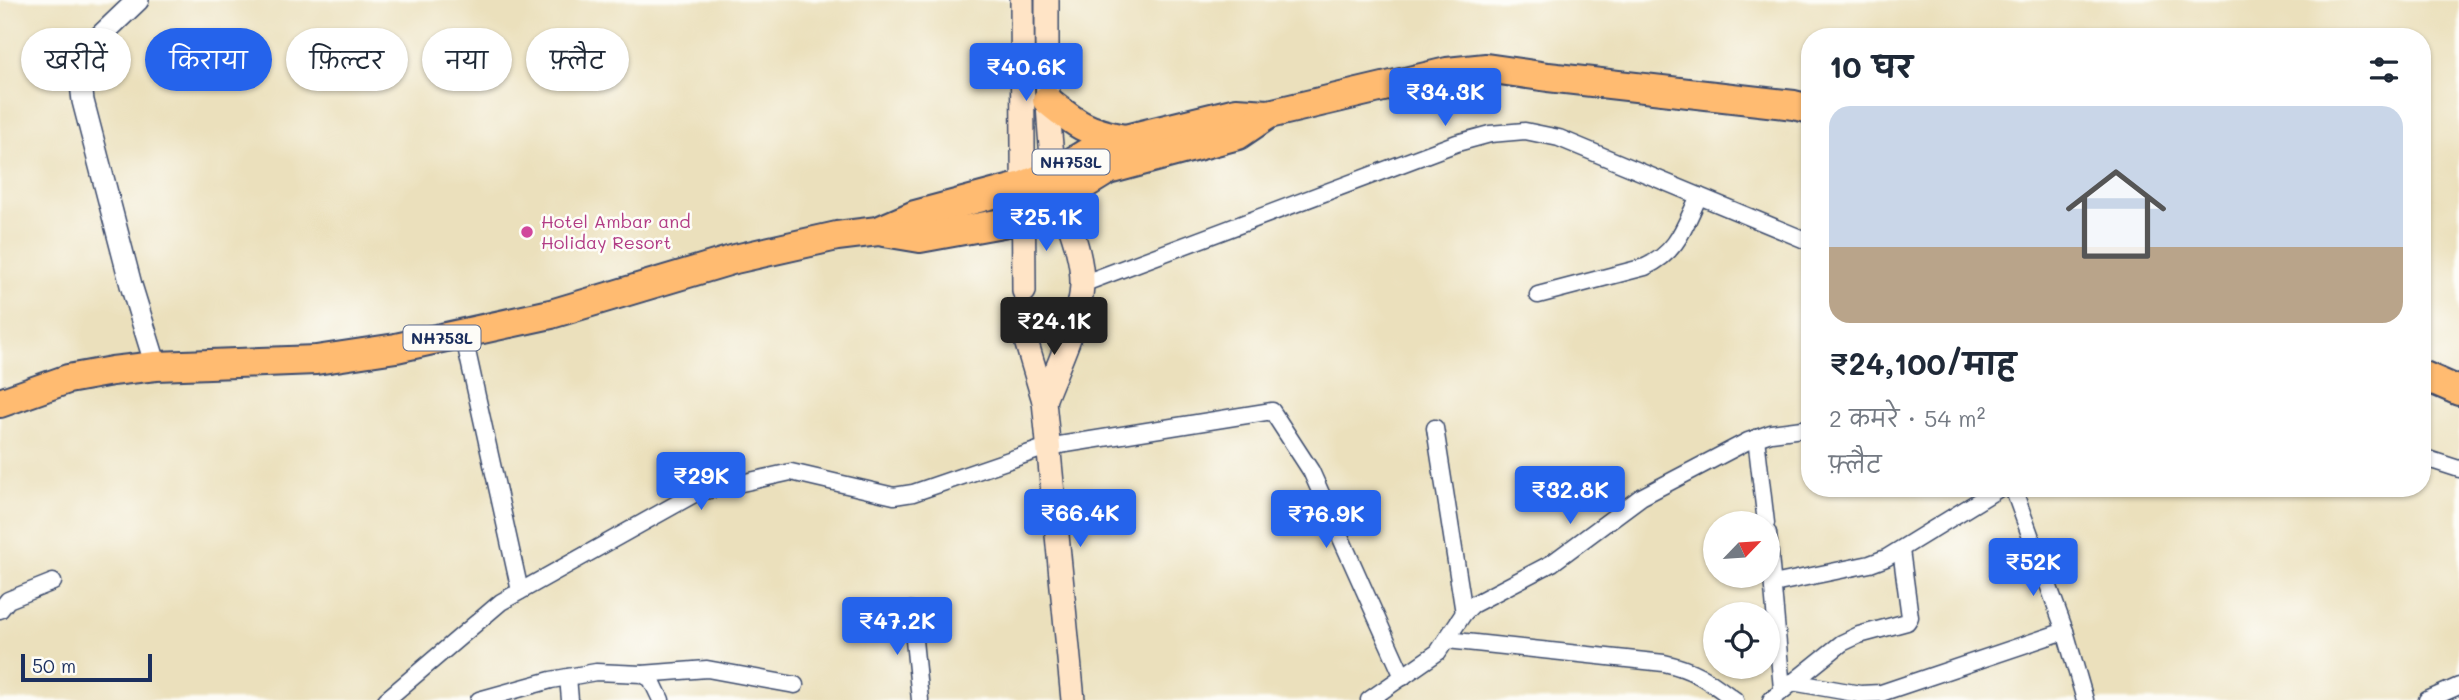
<!DOCTYPE html>
<html lang="hi">
<head>
<meta charset="utf-8">
<style>
	:root { --surface:#fff; --page:#f6f6f7; --text:#1f2937; --muted:#747a83; --accent:#2563eb }
	body { margin:0; font-family:Mali,"Playpen Sans Deva",sans-serif; background:var(--page); color:var(--text); height:100vh; display:flex; flex-direction:column; font-size:26px; white-space:nowrap }
	* { box-sizing:border-box; margin:0 }
	p { font-size:23px; color:var(--muted) }
	.icon { flex:none; width:38px; height:38px; fill:none; stroke:currentColor; stroke-width:2; stroke-linecap:round; stroke-linejoin:round }
	.map { position:relative; flex:1; overflow:hidden }
	.details { position:absolute; left:1801px; top:28px; width:630px; height:469px; display:flex; flex-direction:column; background:var(--surface); border-radius:28px; box-shadow:0 2px 5px #0004 }
	.details>* { flex:none }
	.guide { position:absolute; left:21px; top:28px; width:665px; height:63px; display:flex; gap:14px }
	.needle { width:46px; rotate:65deg }
	.buttons { position:absolute; left:1703px; top:511px; display:grid; gap:14px }
	.buttons a { display:grid; place-items:center; width:77px; height:77px; border-radius:50%; background:var(--surface); box-shadow:0 2px 5px #0004; font-size:35px }
	.scale { position:absolute; left:21px; bottom:18px; width:131px; box-sizing:border-box; padding-left:7px; border:4px solid #1b2f5e; border-top:0; font-size:19px; line-height:24px; white-space:nowrap; color:#1b2f5e; -webkit-text-stroke:5px #fdfcf7; paint-order:stroke }
	.price { position:absolute; translate:-50% -60px; padding:0 16px; border-radius:7px; background:var(--accent); color:#fff; font-size:23px; line-height:46px; filter:drop-shadow(0 2px 4px #0008) }
	.price::after { content:''; position:absolute; left:50%; top:42px; width:21px; height:16px; margin-left:-10px; background:inherit; clip-path:polygon(0 0,100% 0,50% 100%) }
	.price.on { background:#222; color:#fff }
	ul { padding:0; list-style:none }
	li { display:grid; align-content:center; gap:14px; height:371px; padding:0 28px }
	li span { display:grid; place-items:center; height:217px; border-radius:21px; color:#555 }
	li>.icon { margin-inline-start:auto }
	span .icon { width:126px; height:126px; fill:#fffc; stroke-width:1 }
	li b { font-size:30px }
	h2 { display:flex; justify-content:space-between; align-items:center; height:84px; padding:0 28px; font-size:30px }
	.pill { padding:0 24px; border-radius:32px; background:var(--surface); box-shadow:0 2px 5px #0004; font-size:24px; line-height:63px }
	.pill.on { background:var(--accent); color:#fff }
	.map>svg:first-child { display:block }
	.lines { fill:none; stroke-linecap:round; stroke-linejoin:round }
	.minor-casing { stroke:#3a4a6c; stroke-width:19 }
	.tertiary-casing { stroke:#3a4a6c; stroke-width:24 }
	.secondary-casing { stroke:#3a4a6c; stroke-width:26 }
	.trunk-casing { stroke:#3a4a6c; stroke-width:32 }
	.minor { stroke:#fff; stroke-width:16 }
	.tertiary { stroke:#fff; stroke-width:21 }
	.secondary { stroke:#ffe4c6; stroke-width:23 }
	.trunk { stroke:#ffbb71; stroke-width:28 }
	.hotel-dot { fill:#d1479c; stroke:#fdfcf7; stroke-width:2.5 }
	.labels { text-anchor:middle; stroke-width:5; stroke-linejoin:round; paint-order:stroke }
	.shield { fill:#fdfcf7; stroke:#5f6c8c; stroke-width:2 }
	.shield-label { font-size:16px; font-weight:bold; fill:#1b2f5e }
	.hotel-label { font-size:18px; fill:#b23c85; stroke:#fdfcf7; text-anchor:start }
</style>
</head>
<body>
<div class="map">
<svg width="2459" height="700" viewBox="0 0 2459 700">
	<rect width="100%" height="100%" fill="#fdfcf7"/>
	<filter id="ink" filterUnits="userSpaceOnUse"><feTurbulence type="fractalNoise" baseFrequency=".0143" numOctaves="2"/><feDisplacementMap in="SourceGraphic" scale="14" xChannelSelector="R" yChannelSelector="G"/><feConvolveMatrix kernelMatrix="1 2 1 2 8 2 1 2 1" color-interpolation-filters="sRGB"/></filter>
	<filter id="wash" filterUnits="userSpaceOnUse"><feTurbulence type="fractalNoise" baseFrequency=".00686" numOctaves="4" result="noise"/><feDisplacementMap in="SourceGraphic" scale="28" xChannelSelector="R" yChannelSelector="G"/><feGaussianBlur stdDeviation="1.57" result="paint"/><feColorMatrix in="noise" values="0 0 0 0 0 0 0 0 0 0 0 0 0 0 0 0 0 1.4 0 .05"/><feComposite in="paint" operator="in"/></filter>
	<g filter="url(#wash)">
		<rect width="100%" height="100%" fill="#ebe0bc"/>
	</g>
	<g filter="url(#ink)">
		<g class="lines">
			<g class="minor-casing">
				<g id="minor">
					<path d="M1082 284 1457 143 1490 134 1525 131 1559 138 1810 242"/>
					<path d="M1538 295 1645 267C1678 252 1684 227 1699 196"/>
					<path d="M463 333 520 591"/>
					<path d="M1435 428 1464 613"/>
					<path d="M1756 438 1766 523"/>
					<path d="M2422 457 2459 469"/>
					<path d="M2013 488 2065 631 2085 700"/>
					<path d="M1768 533 1782 689"/>
					<path d="M1773 584 1870 564 1886 558 2000 488"/>
					<path d="M0 610 8 600 53 582"/>
					<path d="M911 610 920 700"/>
					<path d="M1447 640 1664 663C1696 670 1709 681 1735 700"/>
					<path d="M642 674 707 669 795 685"/>
					<path d="M568 677 570 700"/>
					<path d="M1792 682 1860 694 1881 693 2065 631"/>
					<path d="M386 700 501 602 696 493 791 472 894 496 913 493 1047 447 1272 411 1311 471 1403 677"/>
					<path d="M479 700 551 680 596 672 642 674 651 679 661 700"/>
					<path d="M1369 700 1438 652 1464 613 1472 605 1552 563 1641 497 1748 441 1771 433 1810 428"/>
					<path d="M1771 700 1842 643 1859 635 1907 622 1910 617 1901 550"/>
					<path d="M2427 700 2459 686"/>
				</g>
			</g>
			<g class="tertiary-casing">
				<path id="tertiary" d="M138 0 92 44 79 67 83 101 131 285 156 366"/>
			</g>
			<g class="secondary-casing">
				<g id="secondary">
					<path d="M1022 0 1024 291"/>
					<path d="M1024 318V334L1044 401 1073 700"/>
					<path d="M1044 401C1056 369 1081 318 1082 285 1083 246 1060 208 1054 171 1046 114 1047 57 1047 0"/>
				</g>
			</g>
			<g class="trunk-casing">
				<g id="trunk">
					<path d="M1047 100C1077 125 1085 131 1124 139"/>
					<path d="M878 231 915 215 1023 186 1054 173 1100 145 1236 112 1269 114 1447 72 1486 68 1548 77 1794 105 1810 109"/>
					<path d="M2422 375 2459 391"/>
					<path d="M0 403 68 379 112 371 156 366 316 360 396 348 551 314 735 259 837 236 878 231 920 238 1008 222 1061 199 1108 170 1238 135 1269 114"/>
				</g>
			</g>
			<use href="#minor" class="minor"/>
			<use href="#tertiary" class="tertiary"/>
			<use href="#secondary" class="secondary"/>
			<use href="#trunk" class="trunk"/>
		</g>
	</g>
	<circle class="hotel-dot" cx="527" cy="232" r="7"/>
	<g class="labels">
		<g class="shield">
			<rect x="1032.5" y="149.5" width="77" height="25" rx="5"/>
			<rect x="403.5" y="325.5" width="77" height="25" rx="5"/>
		</g>
		<g class="shield-label">
			<text x="1071" y="168">NH753L</text>
			<text x="442" y="344">NH753L</text>
		</g>
		<g class="hotel-label">
			<text x="541" y="228">Hotel Ambar and<tspan x="541" dy="21">Holiday Resort</tspan></text>
		</g>
	</g>
</svg>
<div class="buttons">
<a><svg class="needle" viewBox="-14 -14 28 28"><path d="M0-13l5 13h-10z" fill="#e53935"/><path d="M0 13l5-13h-10z" fill="#747a83"/></svg></a>
<a><svg class="icon" aria-label="locate" viewBox="0 0 24 24"><circle cx="12" cy="12" r="6"/><path d="M12 2v4M12 18v4M2 12h4M18 12h4"/></svg></a>
</div>
<div class="scale">50 m</div>
<b class="price" style="left:1026px;top:103px">₹40.6K</b>
<b class="price" style="left:1445px;top:128px">₹34.3K</b>
<b class="price" style="left:1046px;top:253px">₹25.1K</b>
<b class="price on" style="left:1054px;top:357px">₹24.1K</b>
<b class="price" style="left:701px;top:512px">₹29K</b>
<b class="price" style="left:1570px;top:526px">₹32.8K</b>
<b class="price" style="left:1080px;top:549px">₹66.4K</b>
<b class="price" style="left:1326px;top:550px">₹76.9K</b>
<b class="price" style="left:2033px;top:598px">₹52K</b>
<b class="price" style="left:897px;top:657px">₹47.2K</b>
<div class="guide">
<a class="pill">खरीदें</a>
<a class="pill on">किराया</a>
<a class="pill">फ़िल्टर</a>
<a class="pill">नया</a>
<a class="pill">फ़्लैट</a>
</div>
<section class="details">
<h2>10 घर<svg class="icon" aria-label="filters" viewBox="0 0 24 24"><path d="M4 7h16M4 17h16"/><circle cx="9" cy="7" r="2"/><circle cx="15" cy="17" r="2"/></svg></h2>
<ul>
<li><span style="background:linear-gradient(#c9d6e8 65%,#b9a48a 0)"><svg class="icon" aria-label="home" viewBox="0 0 24 24"><path d="M3 11l9-7 9 7M6 9v11h12V9"/></svg></span><div><b>₹24,100/माह</b><p>2 कमरे · 54 m²</p><p>फ़्लैट</p></div></li>
</ul>
</section>
</div>
</body>
</html>
